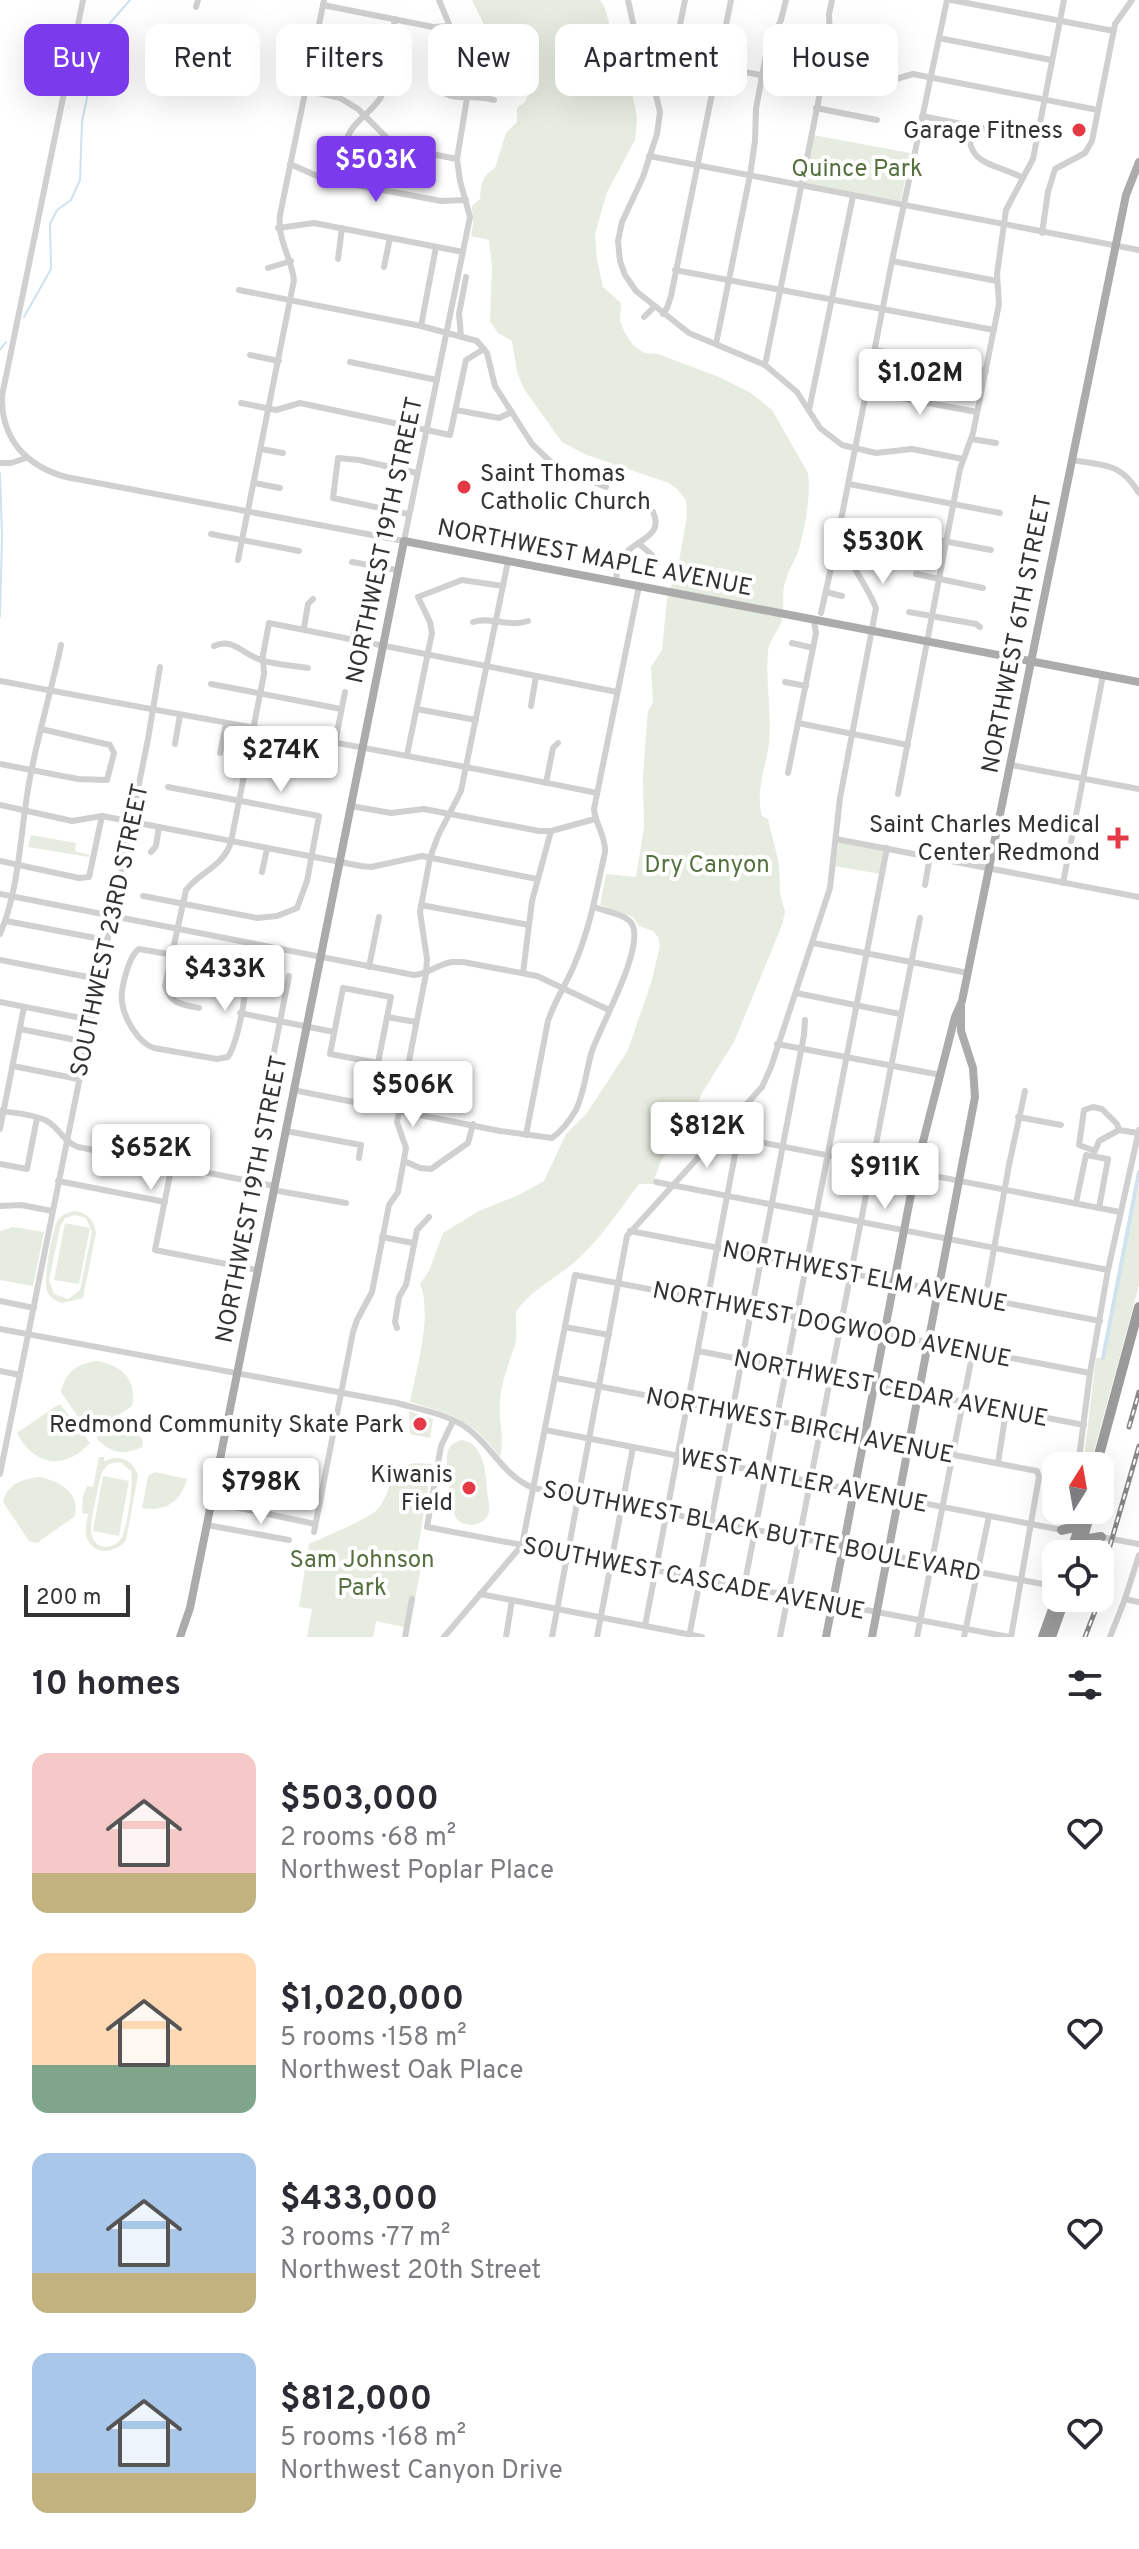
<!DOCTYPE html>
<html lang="en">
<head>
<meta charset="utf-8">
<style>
	:root { --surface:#fff; --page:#f7f7f7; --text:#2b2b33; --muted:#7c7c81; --accent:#7c3aed }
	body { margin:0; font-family:Overpass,sans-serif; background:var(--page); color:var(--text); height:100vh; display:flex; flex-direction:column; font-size:30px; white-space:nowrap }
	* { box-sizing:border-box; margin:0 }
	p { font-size:26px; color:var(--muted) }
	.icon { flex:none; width:44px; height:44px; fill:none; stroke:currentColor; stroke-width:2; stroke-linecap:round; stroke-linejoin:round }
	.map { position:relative; height:1637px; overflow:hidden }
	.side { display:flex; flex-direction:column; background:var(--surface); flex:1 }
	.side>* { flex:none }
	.guide { position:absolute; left:24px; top:24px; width:1092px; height:72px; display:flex; gap:16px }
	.needle { width:52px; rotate:11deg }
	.controls { position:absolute; left:1042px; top:1452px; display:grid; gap:16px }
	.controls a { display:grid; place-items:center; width:72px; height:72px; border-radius:16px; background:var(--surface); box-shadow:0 8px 32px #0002; font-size:40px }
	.scale { position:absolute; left:24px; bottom:20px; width:106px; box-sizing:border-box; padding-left:8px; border:4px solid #333; border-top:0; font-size:22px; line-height:28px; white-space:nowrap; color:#333; -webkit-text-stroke:6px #fff; paint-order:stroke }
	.price { position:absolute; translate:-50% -68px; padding:0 18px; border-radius:8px; background:#fff; color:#222; font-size:26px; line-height:52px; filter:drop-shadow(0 2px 4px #0008) }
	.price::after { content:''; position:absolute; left:50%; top:48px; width:24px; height:18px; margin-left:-12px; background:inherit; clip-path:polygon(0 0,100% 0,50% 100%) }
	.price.current { background:var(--accent); color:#fff }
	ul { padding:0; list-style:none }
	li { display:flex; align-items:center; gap:24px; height:200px; padding:0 32px }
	li span { display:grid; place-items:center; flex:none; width:224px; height:160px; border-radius:16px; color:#555 }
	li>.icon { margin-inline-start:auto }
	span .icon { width:96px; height:96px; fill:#fffc; stroke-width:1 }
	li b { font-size:34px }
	h2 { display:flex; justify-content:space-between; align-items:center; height:96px; padding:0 32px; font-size:34px }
	.chip { padding:0 28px; border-radius:16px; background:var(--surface); box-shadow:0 8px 32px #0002; font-size:28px; line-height:72px }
	.chip.current { background:var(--accent); color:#fff }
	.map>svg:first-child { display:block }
	.green { fill:#e6ecdf; fill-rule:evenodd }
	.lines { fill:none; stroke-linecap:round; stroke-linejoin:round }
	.stream { stroke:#cfe2ee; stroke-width:2 }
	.canal { stroke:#cfe2ee; stroke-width:4 }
	.minor { stroke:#d0d0d0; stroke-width:6 }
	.major { stroke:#ababab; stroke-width:8 }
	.highway { stroke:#9a9a9a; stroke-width:10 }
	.rail-casing { stroke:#888; stroke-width:5 }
	.rail { stroke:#fff; stroke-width:2; stroke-dasharray:6; stroke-linecap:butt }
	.poi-dot { fill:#e63946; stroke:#fff; stroke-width:3 }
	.labels { text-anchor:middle; stroke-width:8; stroke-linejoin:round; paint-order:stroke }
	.poi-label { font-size:24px; fill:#333; stroke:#fff; text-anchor:end }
	.park-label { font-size:24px; fill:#56703f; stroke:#fff }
	.street-label { font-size:24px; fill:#333; stroke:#fff }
</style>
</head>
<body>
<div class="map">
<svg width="1139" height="1637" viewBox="0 0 1139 1637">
	<rect width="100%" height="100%" fill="#fff"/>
	<g class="green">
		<path d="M472 0H600L605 8 613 38 627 68 637 118 635 140 607 192 595 234 597 260 603 287 621 303 620 321 625 333 633 345 644 353 658 354 719 377 751 393 772 410 808 473C811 497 805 528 798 552 793 564 787 573 784 586 782 598 785 611 781 623 777 633 769 640 768 651 765 679 772 712 769 743 766 767 755 792 762 816L768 819 779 864 780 893 785 912 782 925 734 1042 702 1093 685 1132 661 1160 653 1184H639C620 1209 602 1237 579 1258 559 1277 531 1289 516 1312 515 1323 518 1335 515 1344 509 1363 502 1380 500 1400 498 1422 505 1435 500 1457 471 1419 454 1415 410 1402 416 1370 433 1314 420 1284L429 1271 443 1233 479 1211 519 1195 544 1181 566 1134 587 1113 628 1050 651 983 660 946 658 937 653 931 639 926 633 917 600 905 606 874 636 877 644 828 643 777 647 722 648 711 653 703 651 667 662 650 667 599 678 567 687 516 686 500 677 489 669 483 587 455 562 442 524 389 517 372 512 341 498 333 490 321 492 267 489 240 471 236 473 224 472 206 480 199C481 184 482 176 495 168L506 133 517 122V108L525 102 528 94 527 86 504 66Z"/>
		<path d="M813 135 910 153 901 201 804 183Z"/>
		<path d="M31 835 76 843 75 851 90 855 89 857 28 847Z"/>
		<path d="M839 841 884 849 880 874 835 866Z"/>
		<path d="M1139 1183V1285L1090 1466H1083L1096 1358H1104Z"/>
		<path d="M75 1211C88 1213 94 1220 96 1233L83 1298 62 1303C56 1301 50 1298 47 1291 43 1282 52 1229 58 1220 63 1214 68 1212 75 1211ZM75 1215 86 1218 92 1232 80 1290 68 1299 54 1294 49 1280 60 1227 65 1218Z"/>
		<path d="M65 1223 90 1228 79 1284 54 1280Z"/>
		<path d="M13 1227 44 1232 33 1286 0 1280V1231Z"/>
		<path d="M97 1361C122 1366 137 1379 132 1406L95 1431 87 1430 61 1392C65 1372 77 1364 97 1361Z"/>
		<path d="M58 1405H61L90 1443C64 1471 34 1466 17 1433Z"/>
		<path d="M409 1411 433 1419 430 1438 410 1434Z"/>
		<path d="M122 1417 127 1418 143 1441 142 1447C124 1456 111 1453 97 1439L98 1432Z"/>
		<path d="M462 1440C484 1444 486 1472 487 1491 488 1498 491 1508 488 1515 485 1521 479 1524 473 1525 466 1525 460 1523 456 1518 451 1510 444 1460 448 1451 450 1444 456 1442 462 1440Z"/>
		<path d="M99 1457H104V1461C119 1454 132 1459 138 1475L126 1540C115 1555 90 1556 86 1534 85 1528 87 1521 88 1514L82 1513 83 1496 87 1486 93 1487ZM120 1462 131 1471C134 1483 127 1529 121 1539 117 1544 111 1547 105 1547 82 1544 94 1512 96 1498 99 1485 99 1472 109 1464Z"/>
		<path d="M414 1463 432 1464 416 1560 422 1562 408 1636 404 1627 376 1621 373 1637H307L312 1609 299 1607 309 1544C324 1537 368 1519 377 1510 393 1493 386 1468 414 1463Z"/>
		<path d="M155 1472 187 1479C181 1502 165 1512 142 1508L148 1476Z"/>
		<path d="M103 1476 129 1481 119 1536 93 1531Z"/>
		<path d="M39 1477C60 1481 80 1493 75 1516L37 1543 29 1541 3 1502C7 1484 22 1479 39 1477Z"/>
	</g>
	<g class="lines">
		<g class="stream">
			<path d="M98 45 103 31 130 0"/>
			<path d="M24 317 51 269 50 224 57 210 71 200 80 180 82 122 97 48"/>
			<path d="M0 350 6 342"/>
			<path d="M0 473 2 536 0 617"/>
		</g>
		<path class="canal" d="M1103 1358 1139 1172"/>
		<g class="minor">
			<path d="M83 0 2 396C1 439 26 466 66 477L404 541 470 217 460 181 457 159 467 98 456 41 439 0"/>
			<path d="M628 0 633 23 649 66 660 112 657 134 643 177 622 222 618 241 620 261 625 275 636 291 689 333 765 365 797 392 820 428 842 445 876 453 912 449 963 459"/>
			<path d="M951 0 1114 31"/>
			<path d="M323 5 433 27 449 26"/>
			<path d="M196 7 198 0"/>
			<path d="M830 29 887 40"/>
			<path d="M939 38 1051 60"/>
			<path d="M315 48 340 53"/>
			<path d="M676 58 677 40 685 0"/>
			<path d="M649 66 676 58 780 79 827 83 855 73 896 79 913 74 1098 110"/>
			<path d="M433 83C449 106 472 92 494 100"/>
			<path d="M284 85 340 98 358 109 391 142 411 150 457 159"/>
			<path d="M816 108 877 120"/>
			<path d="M922 116 1037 139"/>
			<path d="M970 126C964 167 997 163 1023 178"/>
			<path d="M348 136C354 121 372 112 381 97L395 19"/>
			<path d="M649 156 1139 250"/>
			<path d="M290 164 324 179 441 201 466 200"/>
			<path d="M278 228 314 223 463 252"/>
			<path d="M1042 233 1048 192 1055 169 1085 153 1092 141 1115 24 1132 0"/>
			<path d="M338 259 342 228"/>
			<path d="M892 261 997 281"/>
			<path d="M384 267 390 238"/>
			<path d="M268 268 291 261"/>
			<path d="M675 270 994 330"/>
			<path d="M239 290 421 326 477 341 487 353 495 386 532 444 555 466 606 487"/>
			<path d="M663 314 667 308 671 296 731 0"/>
			<path d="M644 317 654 307"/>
			<path d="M421 326 436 247"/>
			<path d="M461 336 459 314 466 277"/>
			<path d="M716 344 750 175 755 141 756 109 767 49 781 20 786 0"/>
			<path d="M875 350 986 371"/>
			<path d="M250 355 279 361"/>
			<path d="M350 362 437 380"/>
			<path d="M765 365 830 44 829 14 832 0"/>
			<path d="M868 392 977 412"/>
			<path d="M241 403 276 410 300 403 450 435 466 360 484 349"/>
			<path d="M456 410 499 418 512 412"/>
			<path d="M809 410 853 196"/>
			<path d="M972 439 996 443"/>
			<path d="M261 449 283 453"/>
			<path d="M1072 460C1105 466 1120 462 1139 493"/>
			<path d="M0 463H11L26 458"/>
			<path d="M254 483 280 488"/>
			<path d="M849 484 1000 513"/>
			<path d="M408 514 333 498 338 458 359 460 417 473"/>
			<path d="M865 526 991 550"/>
			<path d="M211 534 299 551"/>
			<path d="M638 543 652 555 654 561"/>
			<path d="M238 560 294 280C291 256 277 240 280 215L324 0"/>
			<path d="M352 562 397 570"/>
			<path d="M916 574 983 588"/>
			<path d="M616 581C617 572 617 563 623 556 634 540 665 537 653 512"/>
			<path d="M826 592 842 596"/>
			<path d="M909 612 976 624 980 627"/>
			<path d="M821 613 831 568 846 554"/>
			<path d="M473 622C491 616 510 628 528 621"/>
			<path d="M304 628 308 604 313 599"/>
			<path d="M353 639 358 614 364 608"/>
			<path d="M792 643 813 648"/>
			<path d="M214 646C232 638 241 652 256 658 271 665 292 665 308 668"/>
			<path d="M0 681C199 719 399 752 597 793"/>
			<path d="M785 682 806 686"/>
			<path d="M211 684 341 709"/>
			<path d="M531 706 536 676"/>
			<path d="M417 709 476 720"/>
			<path d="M798 723 908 745"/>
			<path d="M335 743 345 692"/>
			<path d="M175 744 180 715"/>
			<path d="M220 753 226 724"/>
			<path d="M407 755 432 633 430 622 418 597 462 580 503 586"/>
			<path d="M248 756 328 771"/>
			<path d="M0 764 78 779 107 780 114 753 110 745 41 729"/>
			<path d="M1011 765 1139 789"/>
			<path d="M788 773 816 633 814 621 810 619"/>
			<path d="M546 783 553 748 558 743"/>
			<path d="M898 794 960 469 973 433 999 304 997 274 1006 210 1033 159 1064 0"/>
			<path d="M0 805 72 821 102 816 361 866 371 867 422 856 537 879"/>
			<path d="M351 806 391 813 424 809 539 831H551L595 819"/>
			<path d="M836 839 1139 897"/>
			<path d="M151 852 156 846 159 827"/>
			<path d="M0 861 79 878 89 877 102 816"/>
			<path d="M262 872 267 849"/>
			<path d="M1063 883 1103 675"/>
			<path d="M925 885 930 856"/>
			<path d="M0 894 414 975C428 974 438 964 452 962H463L537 976 609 1010"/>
			<path d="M143 896 257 918 277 916 297 908 307 881 319 816 168 787"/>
			<path d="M421 905 529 925"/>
			<path d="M6 921 106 940"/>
			<path d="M0 934C19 890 20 837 28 789 36 740 51 693 61 645"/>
			<path d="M813 943 968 973"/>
			<path d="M139 949 232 965 243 972C250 987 237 1043 228 1057L217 1059 154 1048C138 1043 124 1018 122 1002 120 990 129 955 139 949Z"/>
			<path d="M0 960 98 979"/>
			<path d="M369 967 379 917"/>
			<path d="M523 973 532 901 551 831"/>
			<path d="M343 988 391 997 378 1063 330 1054Z"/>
			<path d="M796 993 900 1014"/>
			<path d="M0 1002 91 1020"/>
			<path d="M199 1008C183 1005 170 1004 165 986L186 890C201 871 223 867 231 842L264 674 263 655 269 623 617 692"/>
			<path d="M240 1013 334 1032"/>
			<path d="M387 1017 416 1022"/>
			<path d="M20 1029 86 1042"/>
			<path d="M777 1044 941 1075"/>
			<path d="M13 1066 78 1079"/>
			<path d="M270 1072 289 976"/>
			<path d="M293 1090 500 1131 552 1138C562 1131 570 1120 576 1110 585 1091 586 1070 592 1051 601 1025 645 947 632 924 626 914 604 911 594 907"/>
			<path d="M0 1111C14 1113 34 1114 47 1121 59 1128 64 1142 78 1147L274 1186"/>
			<path d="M1018 1117 1061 1125"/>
			<path d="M0 1129 24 1007"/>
			<path d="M1119 1130 1099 1141 1095 1151 1079 1145 1084 1110 1093 1107 1102 1109 1117 1124 1119 1130 1138 1133"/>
			<path d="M286 1131 361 1145 359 1158"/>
			<path d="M718 1134 1120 1212"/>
			<path d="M526 1135 548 1021C555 1000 567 983 575 963 590 928 597 889 605 852 606 836 595 824 594 809L639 586"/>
			<path d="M177 1139 155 1250 257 1270"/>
			<path d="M404 1161 420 1168 431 1169 468 1143 473 1124"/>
			<path d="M0 1164 27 1169 37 1118"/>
			<path d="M58 1181 165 1202"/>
			<path d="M656 1182 1108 1270"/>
			<path d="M273 1190 346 1203"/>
			<path d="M1076 1203 1086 1155 1108 1159 1099 1208"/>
			<path d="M0 1206 21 1205 52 1211"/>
			<path d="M630 1231 1100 1321"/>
			<path d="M382 1237 413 1243"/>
			<path d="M985 1299 1009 1165 1025 1091"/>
			<path d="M0 1301 34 1308"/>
			<path d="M565 1327 609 1335"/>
			<path d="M397 1328 395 1322 399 1297 406 1285 417 1230 429 1217"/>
			<path d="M0 1329 397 1403C422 1410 454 1415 473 1433 495 1452 505 1476 533 1488L1048 1585"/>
			<path d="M698 1351 1084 1425"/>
			<path d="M0 1371 20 1375"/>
			<path d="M556 1378 1037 1471 1039 1477 1011 1637"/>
			<path d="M453 1421 441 1446 427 1527 1009 1637"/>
			<path d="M545 1430 1062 1530"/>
			<path d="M998 1463 1006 1411"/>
			<path d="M1078 1466 1090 1373 1108 1270 1139 1130"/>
			<path d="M0 1474 148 739 160 667"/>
			<path d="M211 1502 315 1524"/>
			<path d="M207 1525 289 1540"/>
			<path d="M314 1532 353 1332 357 1320 372 1292 389 1205 398 1192 406 1148 397 1122 426 974 427 959 420 912 430 858 438 836 461 791 508 561"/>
			<path d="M1101 1537 1139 1544"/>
			<path d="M744 1587 887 848"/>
			<path d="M480 1594 702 1637"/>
			<path d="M1125 1599 1139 1602"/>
			<path d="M645 1626 738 1139"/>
			<path d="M405 1637 412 1599"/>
			<path d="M444 1637 522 1545 575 1275 1090 1373"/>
			<path d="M506 1637 512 1600"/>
			<path d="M552 1637 627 1236 762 1087 771 1067 830 888 840 798 876 608C864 578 842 558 840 525L892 261 947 0"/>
			<path d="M597 1637 633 1447"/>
			<path d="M689 1637 804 1035 805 1020"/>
			<path d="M780 1637 920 918"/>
			<path d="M917 1637 973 1351"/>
			<path d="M964 1637 989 1516"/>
			<path d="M1110 1637 1125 1599 1139 1555"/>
		</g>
		<g class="major">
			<path d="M180 1637 190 1608 205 1534 404 541 1139 682"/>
			<path d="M826 1637 915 1173 955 1017 962 1001 1126 195 1139 162"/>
			<path d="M872 1637 975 1097 973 1068 961 1031V1006"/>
		</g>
		<g class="highway">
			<path d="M1096 1466 1139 1307"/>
			<path d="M1062 1530 1075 1527 1080 1522"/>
			<path d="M1081 1546 1089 1539 1101 1537"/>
			<path d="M1071 1554 1084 1510"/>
			<path d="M1078 1554 1091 1510"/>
			<path d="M1043 1637 1057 1598"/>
			<path d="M1051 1637 1065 1598"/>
		</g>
		<g class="rail-casing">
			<g id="rail">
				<path d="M1129 1427 1139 1392"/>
				<path d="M1100 1580 1139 1446"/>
				<path d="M1085 1637 1111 1570"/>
			</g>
		</g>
		<use href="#rail" class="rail"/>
	</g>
	<g class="poi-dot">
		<circle cx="1079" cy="130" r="8"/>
		<circle cx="464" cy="487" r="8"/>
		<path d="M1114 826h8v8h8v8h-8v8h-8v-8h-8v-8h8z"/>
		<circle cx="420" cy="1424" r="8"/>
		<circle cx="469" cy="1488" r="8"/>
	</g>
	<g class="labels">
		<g class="poi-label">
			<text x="1063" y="138">Garage Fitness</text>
			<text x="480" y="481" text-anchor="start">Saint Thomas<tspan x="480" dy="28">Catholic Church</tspan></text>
			<text x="1100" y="832">Saint Charles Medical<tspan x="1100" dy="28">Center Redmond</tspan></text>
			<text x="404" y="1432">Redmond Community Skate Park</text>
			<text x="453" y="1482">Kiwanis<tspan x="453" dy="28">Field</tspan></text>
		</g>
		<g class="park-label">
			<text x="857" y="176">Quince Park</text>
			<text x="707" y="872">Dry Canyon</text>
			<text x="362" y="1567">Sam Johnson<tspan x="362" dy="28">Park</tspan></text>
		</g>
		<g class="street-label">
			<text transform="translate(384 540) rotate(-78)" y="8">NORTHWEST 19TH STREET</text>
			<text transform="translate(595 557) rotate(11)" y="8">NORTHWEST MAPLE AVENUE</text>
			<text transform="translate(1016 634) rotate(-79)" y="8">NORTHWEST 6TH STREET</text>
			<text transform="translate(109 930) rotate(-78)" y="8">SOUTHWEST 23RD STREET</text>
			<text transform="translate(251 1199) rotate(-79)" y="8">NORTHWEST 19TH STREET</text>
			<text transform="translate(865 1276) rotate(11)" y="8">NORTHWEST ELM AVENUE</text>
			<text transform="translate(832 1324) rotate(11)" y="8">NORTHWEST DOGWOOD AVENUE</text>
			<text transform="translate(891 1388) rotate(11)" y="8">NORTHWEST CEDAR AVENUE</text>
			<text transform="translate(800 1425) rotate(11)" y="8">NORTHWEST BIRCH AVENUE</text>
			<text transform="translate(804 1480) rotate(11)" y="8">WEST ANTLER AVENUE</text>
			<text transform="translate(762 1531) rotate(11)" y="8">SOUTHWEST BLACK BUTTE BOULEVARD</text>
			<text transform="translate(694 1578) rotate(11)" y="8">SOUTHWEST CASCADE AVENUE</text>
		</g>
	</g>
</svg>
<div class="controls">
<a><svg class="needle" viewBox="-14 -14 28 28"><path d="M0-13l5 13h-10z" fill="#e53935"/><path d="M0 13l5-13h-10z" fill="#7c7c81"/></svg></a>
<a><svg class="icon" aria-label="locate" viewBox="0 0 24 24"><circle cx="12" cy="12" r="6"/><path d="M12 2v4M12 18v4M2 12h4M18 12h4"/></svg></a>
</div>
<div class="scale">200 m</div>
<b class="price current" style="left:376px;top:204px">$503K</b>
<b class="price" style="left:920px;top:417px">$1.02M</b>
<b class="price" style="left:883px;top:586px">$530K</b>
<b class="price" style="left:281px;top:794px">$274K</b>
<b class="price" style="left:225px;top:1013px">$433K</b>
<b class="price" style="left:413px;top:1129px">$506K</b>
<b class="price" style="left:707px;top:1170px">$812K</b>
<b class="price" style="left:151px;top:1192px">$652K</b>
<b class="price" style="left:885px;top:1211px">$911K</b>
<b class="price" style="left:261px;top:1526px">$798K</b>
<div class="guide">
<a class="chip current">Buy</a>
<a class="chip">Rent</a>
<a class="chip">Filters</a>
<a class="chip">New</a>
<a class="chip">Apartment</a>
<a class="chip">House</a>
</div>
</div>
<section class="side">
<h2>10 homes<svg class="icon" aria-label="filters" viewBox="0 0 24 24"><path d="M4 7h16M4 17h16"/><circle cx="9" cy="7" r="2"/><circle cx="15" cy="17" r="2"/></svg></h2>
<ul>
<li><span style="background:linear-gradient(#f6c9c9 75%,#c2b280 0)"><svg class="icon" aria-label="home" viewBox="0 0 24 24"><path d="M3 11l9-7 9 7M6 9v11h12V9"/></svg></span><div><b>$503,000</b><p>2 rooms · 68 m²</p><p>Northwest Poplar Place</p></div><svg class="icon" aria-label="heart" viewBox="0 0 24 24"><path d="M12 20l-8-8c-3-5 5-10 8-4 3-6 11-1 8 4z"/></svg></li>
<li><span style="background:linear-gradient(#ffd9b3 70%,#7fa58c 0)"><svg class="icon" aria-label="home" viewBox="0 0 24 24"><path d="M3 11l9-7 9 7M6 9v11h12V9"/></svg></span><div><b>$1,020,000</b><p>5 rooms · 158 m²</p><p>Northwest Oak Place</p></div><svg class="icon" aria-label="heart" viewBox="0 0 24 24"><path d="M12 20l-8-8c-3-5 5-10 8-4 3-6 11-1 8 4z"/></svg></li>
<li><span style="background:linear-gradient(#a9c7e8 75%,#c2b280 0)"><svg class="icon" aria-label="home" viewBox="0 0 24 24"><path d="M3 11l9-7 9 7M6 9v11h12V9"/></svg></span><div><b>$433,000</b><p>3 rooms · 77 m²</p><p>Northwest 20th Street</p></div><svg class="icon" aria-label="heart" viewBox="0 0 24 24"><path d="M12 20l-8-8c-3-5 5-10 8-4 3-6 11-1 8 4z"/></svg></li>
<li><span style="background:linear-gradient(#a9c7e8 75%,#c2b280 0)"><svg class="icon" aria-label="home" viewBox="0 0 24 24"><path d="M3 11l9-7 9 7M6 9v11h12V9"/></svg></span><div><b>$812,000</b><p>5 rooms · 168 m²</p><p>Northwest Canyon Drive</p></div><svg class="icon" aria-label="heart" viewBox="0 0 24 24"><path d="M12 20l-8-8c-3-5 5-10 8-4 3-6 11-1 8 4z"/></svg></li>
</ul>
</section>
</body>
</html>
